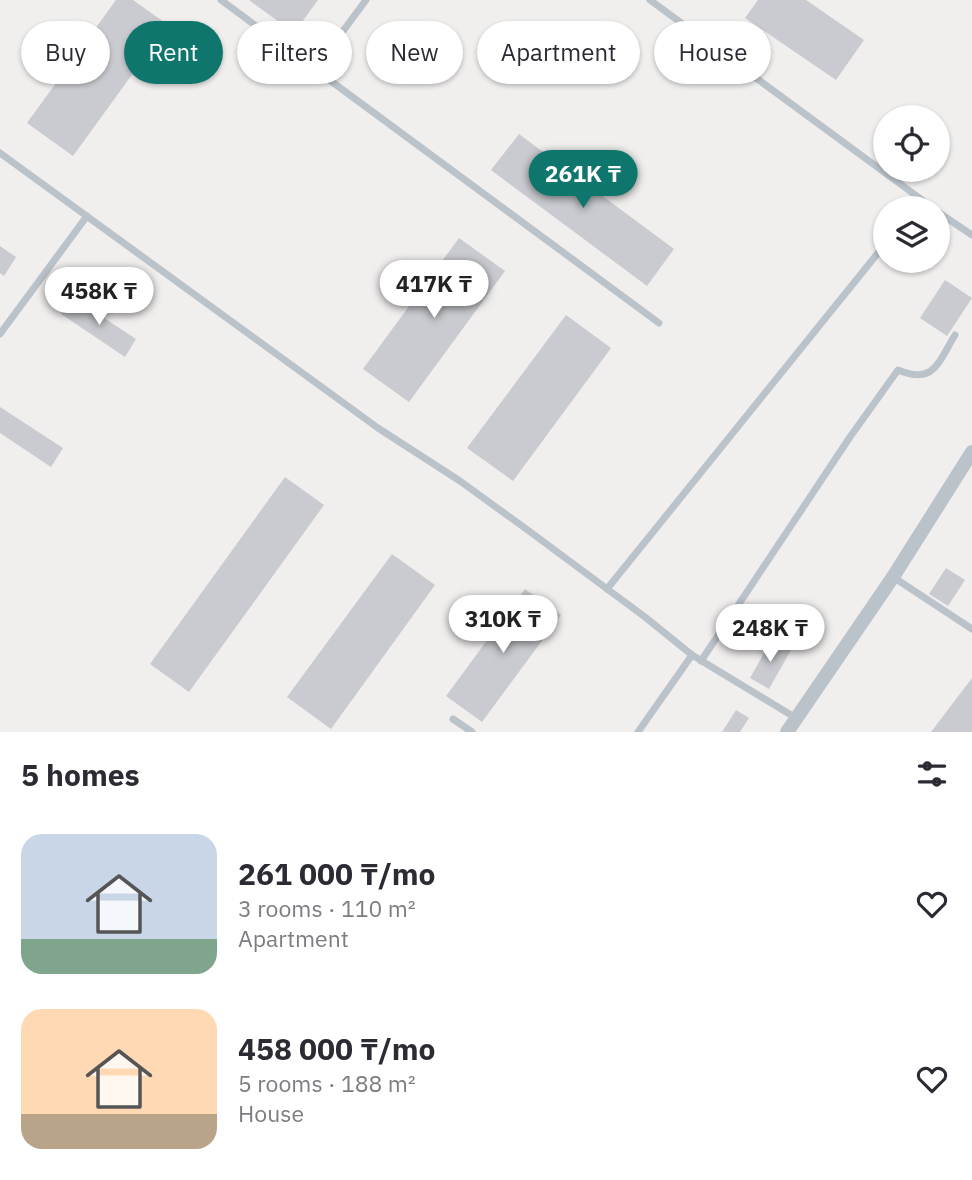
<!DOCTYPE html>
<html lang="en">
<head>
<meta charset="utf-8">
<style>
	:root { --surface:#fff; --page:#f7f7f7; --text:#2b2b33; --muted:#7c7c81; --accent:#0f766e }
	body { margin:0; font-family:"IBM Plex Sans",sans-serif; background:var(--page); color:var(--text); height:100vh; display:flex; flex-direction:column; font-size:26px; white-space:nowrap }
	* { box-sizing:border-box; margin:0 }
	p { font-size:23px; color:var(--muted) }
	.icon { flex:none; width:38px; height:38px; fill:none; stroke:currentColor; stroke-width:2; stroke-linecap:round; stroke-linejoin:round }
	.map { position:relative; height:732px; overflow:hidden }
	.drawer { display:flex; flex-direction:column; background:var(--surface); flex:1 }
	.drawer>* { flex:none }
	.top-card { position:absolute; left:21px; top:21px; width:931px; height:63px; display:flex; gap:14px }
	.controls { position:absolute; left:873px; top:105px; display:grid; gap:14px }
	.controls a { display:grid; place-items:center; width:77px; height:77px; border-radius:50%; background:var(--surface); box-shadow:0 2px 5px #0004; font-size:35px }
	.price { position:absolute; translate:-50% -60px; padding:0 16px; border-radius:24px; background:#fff; color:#222; font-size:23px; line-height:46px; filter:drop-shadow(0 2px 4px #0008) }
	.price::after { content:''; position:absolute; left:50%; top:42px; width:21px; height:16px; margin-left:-10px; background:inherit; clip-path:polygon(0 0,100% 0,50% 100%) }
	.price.current { background:var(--accent); color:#fff }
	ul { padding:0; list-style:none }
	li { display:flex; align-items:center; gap:21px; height:175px; padding:0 21px }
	li span { display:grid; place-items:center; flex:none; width:196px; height:140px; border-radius:21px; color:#555 }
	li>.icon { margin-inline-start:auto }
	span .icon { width:84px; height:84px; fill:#fffc; stroke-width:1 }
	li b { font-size:30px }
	h2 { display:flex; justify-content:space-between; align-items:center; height:84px; padding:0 21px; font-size:30px }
	.tag { padding:0 24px; border-radius:32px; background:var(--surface); box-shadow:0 2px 5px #0004; font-size:24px; line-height:63px }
	.tag.current { background:var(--accent); color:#fff }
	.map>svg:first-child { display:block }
	.building { fill:#c9cbd0 }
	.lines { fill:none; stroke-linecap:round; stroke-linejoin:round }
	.lane { stroke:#bbc3ca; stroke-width:7 }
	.street { stroke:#bbc3ca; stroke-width:14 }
</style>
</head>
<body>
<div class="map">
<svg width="972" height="732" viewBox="0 0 972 732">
	<rect width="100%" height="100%" fill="#f1eeee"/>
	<g class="building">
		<path d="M116 0H133L168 25 73 156 27 123Z"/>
		<path d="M249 0H318L294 33Z"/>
		<path d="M758 0H806L864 40 836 80 745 18Z"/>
		<path d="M519 134 674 249 647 286 491 170Z"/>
		<path d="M459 238 505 271 409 402 363 369Z"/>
		<path d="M0 246 16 257 4 276 0 273Z"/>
		<path d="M945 280 972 298 947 336 920 318Z"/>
		<path d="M72 297 136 339 125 357 61 314Z"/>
		<path d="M566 315 611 348 513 481 467 448Z"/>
		<path d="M0 407 63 448 51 467 0 433Z"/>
		<path d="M285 477 324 505 189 692 150 664Z"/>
		<path d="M392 554 435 585 331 729 287 697Z"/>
		<path d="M946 568 965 580 948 606 929 594Z"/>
		<path d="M525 589 561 615 482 722 446 696Z"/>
		<path d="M772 639 791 650 769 689 750 678Z"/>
		<path d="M972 678V732H931Z"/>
		<path d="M736 710 749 718 740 732H722Z"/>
	</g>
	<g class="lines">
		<g class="lane">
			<path d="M221 0 659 323"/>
			<path d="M650 0 933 208"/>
			<path d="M315 69 366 0"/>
			<path d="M0 153 378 428 460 481 529 531 645 617 692 655 796 718"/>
			<path d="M938 212 972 235"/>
			<path d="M0 334 87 216"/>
			<path d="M893 577 972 629"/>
			<path d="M607 589 886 243"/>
			<path d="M701 661 850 437 898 370C934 385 938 363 955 335"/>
			<path d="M453 719 472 732"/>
			<path d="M638 732 692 655"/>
		</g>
		<path class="street" d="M787 732 893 577 972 452"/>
	</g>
</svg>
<div class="controls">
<a><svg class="icon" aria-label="locate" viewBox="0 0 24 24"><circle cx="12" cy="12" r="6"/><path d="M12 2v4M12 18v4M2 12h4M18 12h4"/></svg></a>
<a><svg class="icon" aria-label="layers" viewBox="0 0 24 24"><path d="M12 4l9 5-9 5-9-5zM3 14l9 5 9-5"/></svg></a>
</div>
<b class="price current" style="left:583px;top:210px">261K ₸</b>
<b class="price" style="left:434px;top:320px">417K ₸</b>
<b class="price" style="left:99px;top:327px">458K ₸</b>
<b class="price" style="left:503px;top:655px">310K ₸</b>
<b class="price" style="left:770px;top:664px">248K ₸</b>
<div class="top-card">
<a class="tag">Buy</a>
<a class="tag current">Rent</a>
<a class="tag">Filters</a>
<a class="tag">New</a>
<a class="tag">Apartment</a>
<a class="tag">House</a>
</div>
</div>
<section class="drawer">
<h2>5 homes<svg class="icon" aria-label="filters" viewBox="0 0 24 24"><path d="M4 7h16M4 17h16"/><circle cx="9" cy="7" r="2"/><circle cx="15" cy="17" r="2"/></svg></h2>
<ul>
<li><span style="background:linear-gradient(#c9d6e8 75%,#7fa58c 0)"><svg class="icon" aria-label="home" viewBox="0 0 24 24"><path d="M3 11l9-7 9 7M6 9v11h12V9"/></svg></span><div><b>261 000 ₸/mo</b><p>3 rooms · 110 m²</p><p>Apartment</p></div><svg class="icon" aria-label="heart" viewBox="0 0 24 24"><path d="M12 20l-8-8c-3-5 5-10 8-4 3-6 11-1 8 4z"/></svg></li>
<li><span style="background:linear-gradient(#ffd9b3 75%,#b9a48a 0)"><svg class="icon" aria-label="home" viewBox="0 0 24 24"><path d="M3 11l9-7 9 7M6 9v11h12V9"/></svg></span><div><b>458 000 ₸/mo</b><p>5 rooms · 188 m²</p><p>House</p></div><svg class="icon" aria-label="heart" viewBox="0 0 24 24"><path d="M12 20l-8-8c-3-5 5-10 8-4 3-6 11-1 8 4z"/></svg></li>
</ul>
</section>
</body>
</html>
